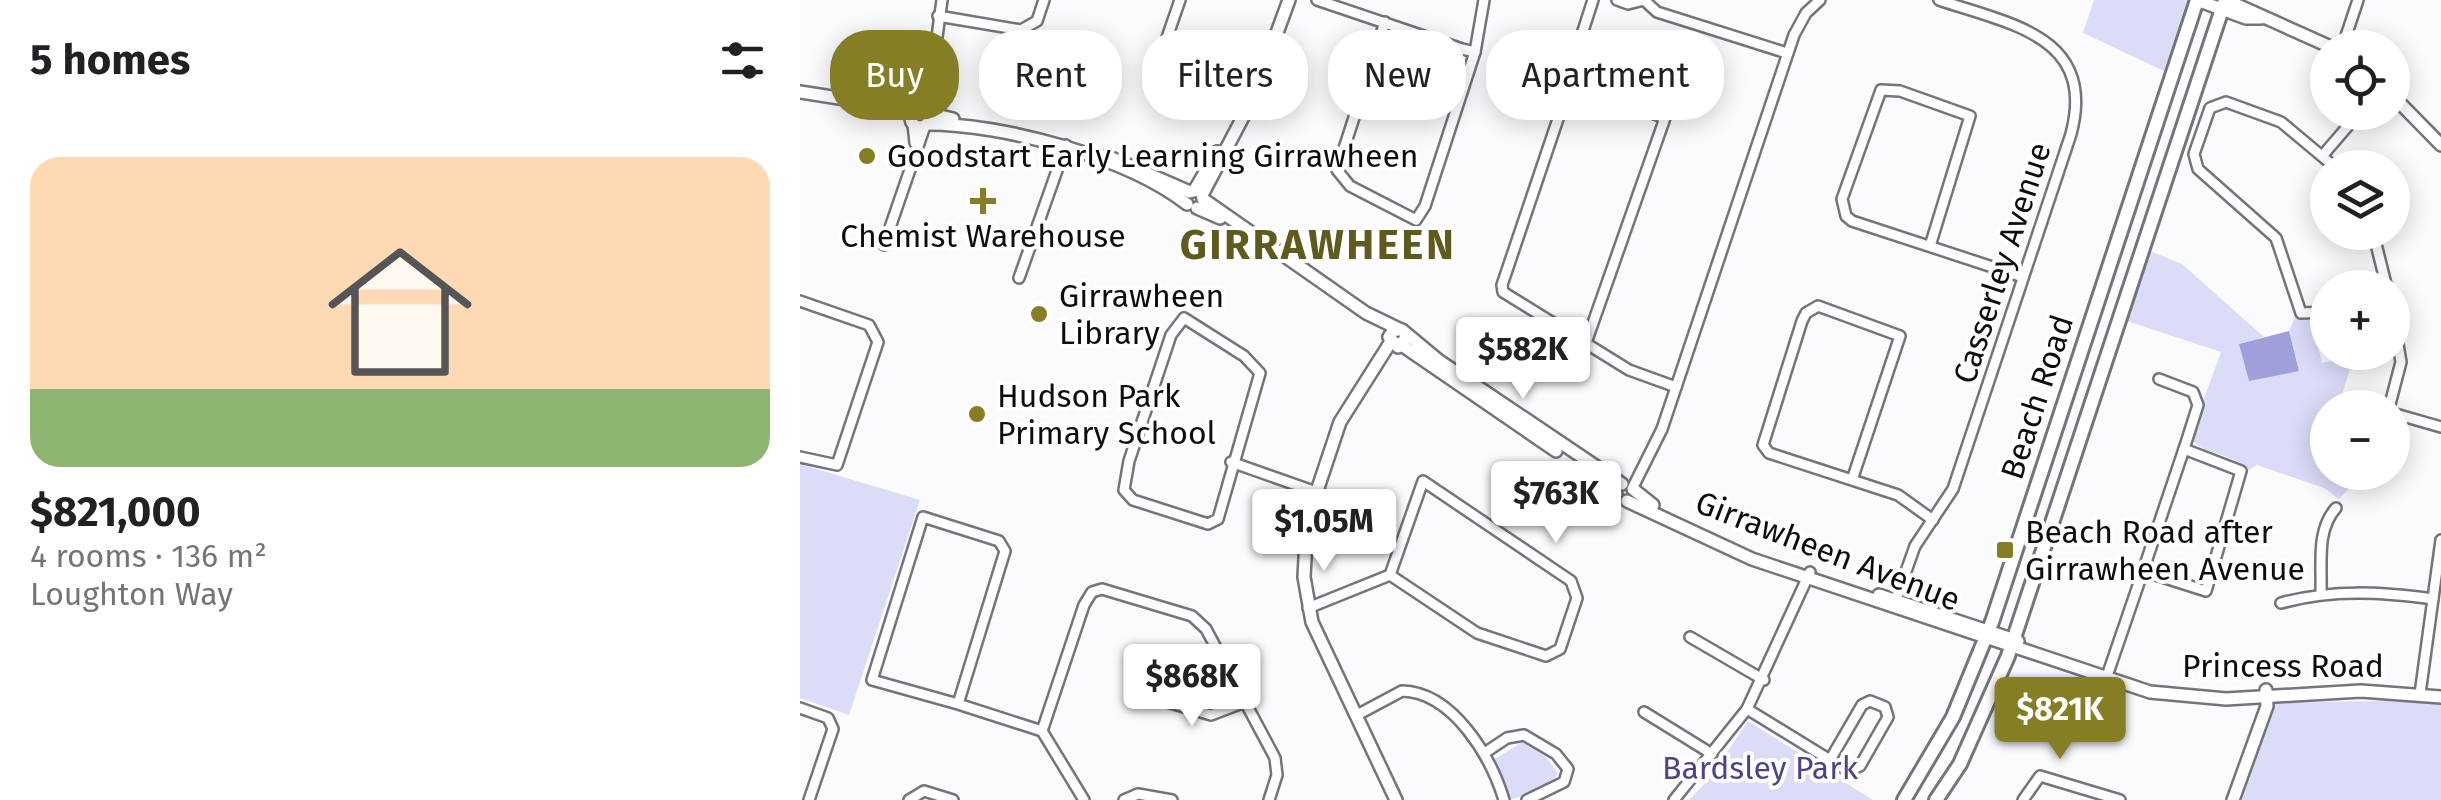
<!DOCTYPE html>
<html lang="en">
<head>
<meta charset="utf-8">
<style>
	:root { --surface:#fff; --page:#f6f6f6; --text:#202124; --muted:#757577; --accent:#867e25 }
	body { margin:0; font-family:"Fira Sans",sans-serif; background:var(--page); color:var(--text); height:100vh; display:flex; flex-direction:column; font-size:38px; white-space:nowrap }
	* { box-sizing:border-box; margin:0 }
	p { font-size:32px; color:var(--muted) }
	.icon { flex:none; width:55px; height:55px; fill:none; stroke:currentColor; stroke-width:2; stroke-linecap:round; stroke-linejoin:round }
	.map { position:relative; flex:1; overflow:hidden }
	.sheet { display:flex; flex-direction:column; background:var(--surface); width:800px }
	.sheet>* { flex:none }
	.top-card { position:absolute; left:30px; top:30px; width:950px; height:90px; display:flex; gap:20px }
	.tools { position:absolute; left:1510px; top:30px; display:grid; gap:20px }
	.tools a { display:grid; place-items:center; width:100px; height:100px; border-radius:50%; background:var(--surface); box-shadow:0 5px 25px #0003; font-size:50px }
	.price { position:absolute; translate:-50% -85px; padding:0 22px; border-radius:10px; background:#fff; color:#222; font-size:32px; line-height:65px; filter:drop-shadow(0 2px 5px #0008) }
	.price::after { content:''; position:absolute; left:50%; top:60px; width:30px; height:22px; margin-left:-15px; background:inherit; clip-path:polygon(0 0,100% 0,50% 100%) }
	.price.current { background:var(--accent); color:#fff }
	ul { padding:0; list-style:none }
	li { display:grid; align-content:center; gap:20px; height:530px; padding:0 30px }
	li span { display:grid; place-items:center; height:310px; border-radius:30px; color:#555 }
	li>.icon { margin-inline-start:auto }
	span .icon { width:180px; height:180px; fill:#fffc; stroke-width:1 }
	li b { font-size:42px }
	h2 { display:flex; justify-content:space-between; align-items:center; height:120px; padding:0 30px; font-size:42px }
	.tag { padding:0 35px; border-radius:40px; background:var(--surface); box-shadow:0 5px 25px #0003; font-size:35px; line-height:90px }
	.tag.current { background:var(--accent); color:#fff }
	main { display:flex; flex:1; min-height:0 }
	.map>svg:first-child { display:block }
	.green { fill:#dbdcf8 }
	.water { fill:#9f9fda }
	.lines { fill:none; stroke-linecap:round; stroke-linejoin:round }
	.street-casing { stroke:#74747d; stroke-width:14 }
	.secondary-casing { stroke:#74747d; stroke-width:16 }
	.primary-casing { stroke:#74747d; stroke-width:18 }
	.street { stroke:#fff; stroke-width:9 }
	.secondary { stroke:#fff; stroke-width:11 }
	.primary { stroke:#fff; stroke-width:12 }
	.poi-dot { fill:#867e25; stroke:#fff; stroke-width:4 }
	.labels { text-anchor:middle; stroke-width:8; stroke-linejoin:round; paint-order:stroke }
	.poi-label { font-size:32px; fill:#0d0d10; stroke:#fff; text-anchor:start }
	.street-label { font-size:32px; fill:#0d0d10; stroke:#fff }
	.park-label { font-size:32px; fill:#4a448b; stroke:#fff }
	.district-label { font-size:42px; font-weight:bold; letter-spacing:2.5px; fill:#5f5a1e; stroke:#fff }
</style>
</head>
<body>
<main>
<section class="sheet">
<h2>5 homes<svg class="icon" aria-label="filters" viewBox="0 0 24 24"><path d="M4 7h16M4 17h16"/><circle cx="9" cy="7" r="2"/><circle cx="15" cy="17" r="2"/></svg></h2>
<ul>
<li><span style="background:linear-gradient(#ffd9b3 75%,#8fb573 0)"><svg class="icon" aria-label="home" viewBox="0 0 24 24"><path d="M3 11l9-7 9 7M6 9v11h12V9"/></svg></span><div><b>$821,000</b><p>4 rooms · 136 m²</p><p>Loughton Way</p></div></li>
</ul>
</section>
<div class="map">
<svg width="1641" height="800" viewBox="0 0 1641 800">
	<rect width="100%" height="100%" fill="#fbfbfd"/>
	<g class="green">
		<path d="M1294 0H1387L1364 71 1283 33Z"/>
		<path d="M1350 251 1382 264 1464 337 1439 344 1499 371 1489 331 1496 315 1512 321 1522 363 1548 358 1550 369 1538 407 1528 408 1527 430 1516 444 1527 454 1528 472 1547 473 1551 486 1539 499 1524 488 1457 465 1446 472C1433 450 1402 457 1390 437L1421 352 1327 321Z"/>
		<path d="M0 464 120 500 49 715 0 698Z"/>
		<path d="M1623 700 1641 704V800H1438L1469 703Z"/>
		<path d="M948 721 1073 800H889L909 779Z"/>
		<path d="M722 742 746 757 758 774 746 790 708 800 695 759Z"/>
	</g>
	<path class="water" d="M1489 331 1499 371 1449 381 1439 344Z"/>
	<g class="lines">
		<g class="street-casing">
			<g id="street">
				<path d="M380 0 361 55 363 65 445 114"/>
				<path d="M517 0 662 49 675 52 625 206 616 220 550 186 537 170 585 22"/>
				<path d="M817 0 828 4 844 0"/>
				<path d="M844 0 857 12 987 53"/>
				<path d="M138 16 221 30 237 21 244 0"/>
				<path d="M1542 48 1558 0"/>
				<path d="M675 52 684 0"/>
				<path d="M774 91 770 71 793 0"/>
				<path d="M127 111 142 0"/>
				<path d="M113 124 115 143"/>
				<path d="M1523 155 1560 112"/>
				<path d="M1573 232 1587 288"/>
				<path d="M84 245 125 126"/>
				<path d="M1130 246 1170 116 1100 91 1081 90 1042 199 1046 216 1052 221 1223 277"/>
				<path d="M219 278 266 145"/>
				<path d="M0 301 69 325 78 342 37 465 0 457"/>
				<path d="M1528 312 1501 313 1476 238 1398 169 1394 154 1410 108 1426 102 1481 122 1536 168"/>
				<path d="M384 318 444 356 460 373 418 519 408 524 333 500 324 490 329 461 371 335Z"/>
				<path d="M787 340 865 118 792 91H774L762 107 702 285 703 292 829 370 876 387"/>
				<path d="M1359 379 1393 392 1398 405 1384 449"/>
				<path d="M1589 408 1601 362 1592 309"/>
				<path d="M1592 413 1641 427"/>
				<path d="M431 462 522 494"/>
				<path d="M1565 478 1567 472"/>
				<path d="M1052 480 1100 336 1018 306 1006 313 1002 321 963 445 969 453 1098 495 1133 520"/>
				<path d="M833 487 862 429 994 35 1006 13 1020 0"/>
				<path d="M1521 593C1522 564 1516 530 1536 508"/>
				<path d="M1481 603C1533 589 1580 592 1633 599"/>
				<path d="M1094 605 1115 546 1153 489 1271 134C1297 36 1210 24 1139 0"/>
				<path d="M508 608 590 575 623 481 771 581 777 598 760 649 746 656 677 633 590 575"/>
				<path d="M890 637 964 680"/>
				<path d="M1306 679 1343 571 1406 591 1441 471 1384 449 1343 571"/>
				<path d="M337 693 411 715 445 702"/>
				<path d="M1620 694 1641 540"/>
				<path d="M158 704 72 680 123 517 199 541 205 551 158 704 242 731"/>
				<path d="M0 708 28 718 33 729 9 800"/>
				<path d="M947 709 1043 768 1049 771 1060 766 1088 717 1085 707 1070 701 1062 705 1030 760"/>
				<path d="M844 712 912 754"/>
				<path d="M557 715 602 691C653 692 691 757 704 800"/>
				<path d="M686 752 707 738 724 735 756 754 768 769 764 782 727 800"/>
				<path d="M109 800 124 791 153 800"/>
				<path d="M284 800 242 731 284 605 292 592 302 589 392 616 406 629 475 758 477 775 469 800"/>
				<path d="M324 800 338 794 372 800"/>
				<path d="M874 800 947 709 1010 572"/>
				<path d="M1223 800 1240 776 1320 800"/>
			</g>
		</g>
		<g class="secondary-casing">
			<g id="secondary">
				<path d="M1397 0 1446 18H1461"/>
				<path d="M1426 0 1533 48"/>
				<path d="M0 92 115 110"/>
				<path d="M1592 95 1641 145"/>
				<circle cx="120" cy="118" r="9"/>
				<path d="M128 113 153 119"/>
				<path d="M127 124C203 124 327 157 387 204"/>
				<path d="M307 156 390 192"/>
				<path d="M394 191 417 152"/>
				<path d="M402 195 453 98 489 0"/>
				<path d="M403 199 566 313 599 329"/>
				<path d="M397 208 420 218"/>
				<path d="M607 337 598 347 589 337 594 330H602L638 360 822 484"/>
				<path d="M590 343 540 422 507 521 504 577 512 622 596 800"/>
				<path d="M603 346 756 451"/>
				<path d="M797 477 816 494"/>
				<path d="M833 489 853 505"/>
				<path d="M827 501 952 559 1350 692 1426 699 1561 691 1641 697"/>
				<path d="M1079 595 1218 641"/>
				<path d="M1433 800 1467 706 1466 690"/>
			</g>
		</g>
		<g class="primary-casing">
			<g id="primary">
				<path d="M1104 800 1153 717 1192 622 1397 0"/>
				<path d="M1136 800 1160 764 1208 656 1425 0"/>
			</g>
		</g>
		<use href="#street" class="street"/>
		<use href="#secondary" class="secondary"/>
		<use href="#primary" class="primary"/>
	</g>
	<g class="poi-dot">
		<circle cx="67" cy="156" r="10"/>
		<path d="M178 186h10v10h10v10h-10v10h-10v-10h-10v-10h10z"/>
		<circle cx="239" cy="314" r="10"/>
		<circle cx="177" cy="414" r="10"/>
		<rect x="1195" y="540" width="20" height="20" rx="5"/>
	</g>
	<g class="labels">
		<g class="poi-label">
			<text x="87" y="167">Goodstart Early Learning Girrawheen</text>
			<text x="183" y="247" text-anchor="middle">Chemist Warehouse</text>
			<text x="259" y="307">Girrawheen<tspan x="259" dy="37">Library</tspan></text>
			<text x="197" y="407">Hudson Park<tspan x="197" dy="37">Primary School</tspan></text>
			<text x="1225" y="543">Beach Road after<tspan x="1225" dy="37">Girrawheen Avenue</tspan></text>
		</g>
		<g class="street-label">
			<text transform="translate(1202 263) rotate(-72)" y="11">Casserley Avenue</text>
			<text transform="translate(1237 397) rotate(-72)" y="11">Beach Road</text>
			<text transform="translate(1028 551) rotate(21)" y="11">Girrawheen Avenue</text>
			<text x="1483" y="677">Princess Road</text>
		</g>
		<g class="park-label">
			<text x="960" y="779">Bardsley Park</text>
		</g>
		<g class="district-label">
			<text x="518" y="259">GIRRAWHEEN</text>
		</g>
	</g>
</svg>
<div class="tools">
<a><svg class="icon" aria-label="locate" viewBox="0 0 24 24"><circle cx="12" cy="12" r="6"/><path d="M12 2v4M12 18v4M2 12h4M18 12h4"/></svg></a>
<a><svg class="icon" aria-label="layers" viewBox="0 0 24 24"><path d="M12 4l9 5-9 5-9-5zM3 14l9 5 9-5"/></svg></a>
<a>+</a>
<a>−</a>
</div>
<b class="price" style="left:723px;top:402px">$582K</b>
<b class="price" style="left:756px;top:546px">$763K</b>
<b class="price" style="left:524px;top:574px">$1.05M</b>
<b class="price" style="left:392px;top:729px">$868K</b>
<b class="price current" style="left:1260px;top:762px">$821K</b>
<div class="top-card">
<a class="tag current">Buy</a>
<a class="tag">Rent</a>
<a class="tag">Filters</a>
<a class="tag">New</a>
<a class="tag">Apartment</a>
</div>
</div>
</main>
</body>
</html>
